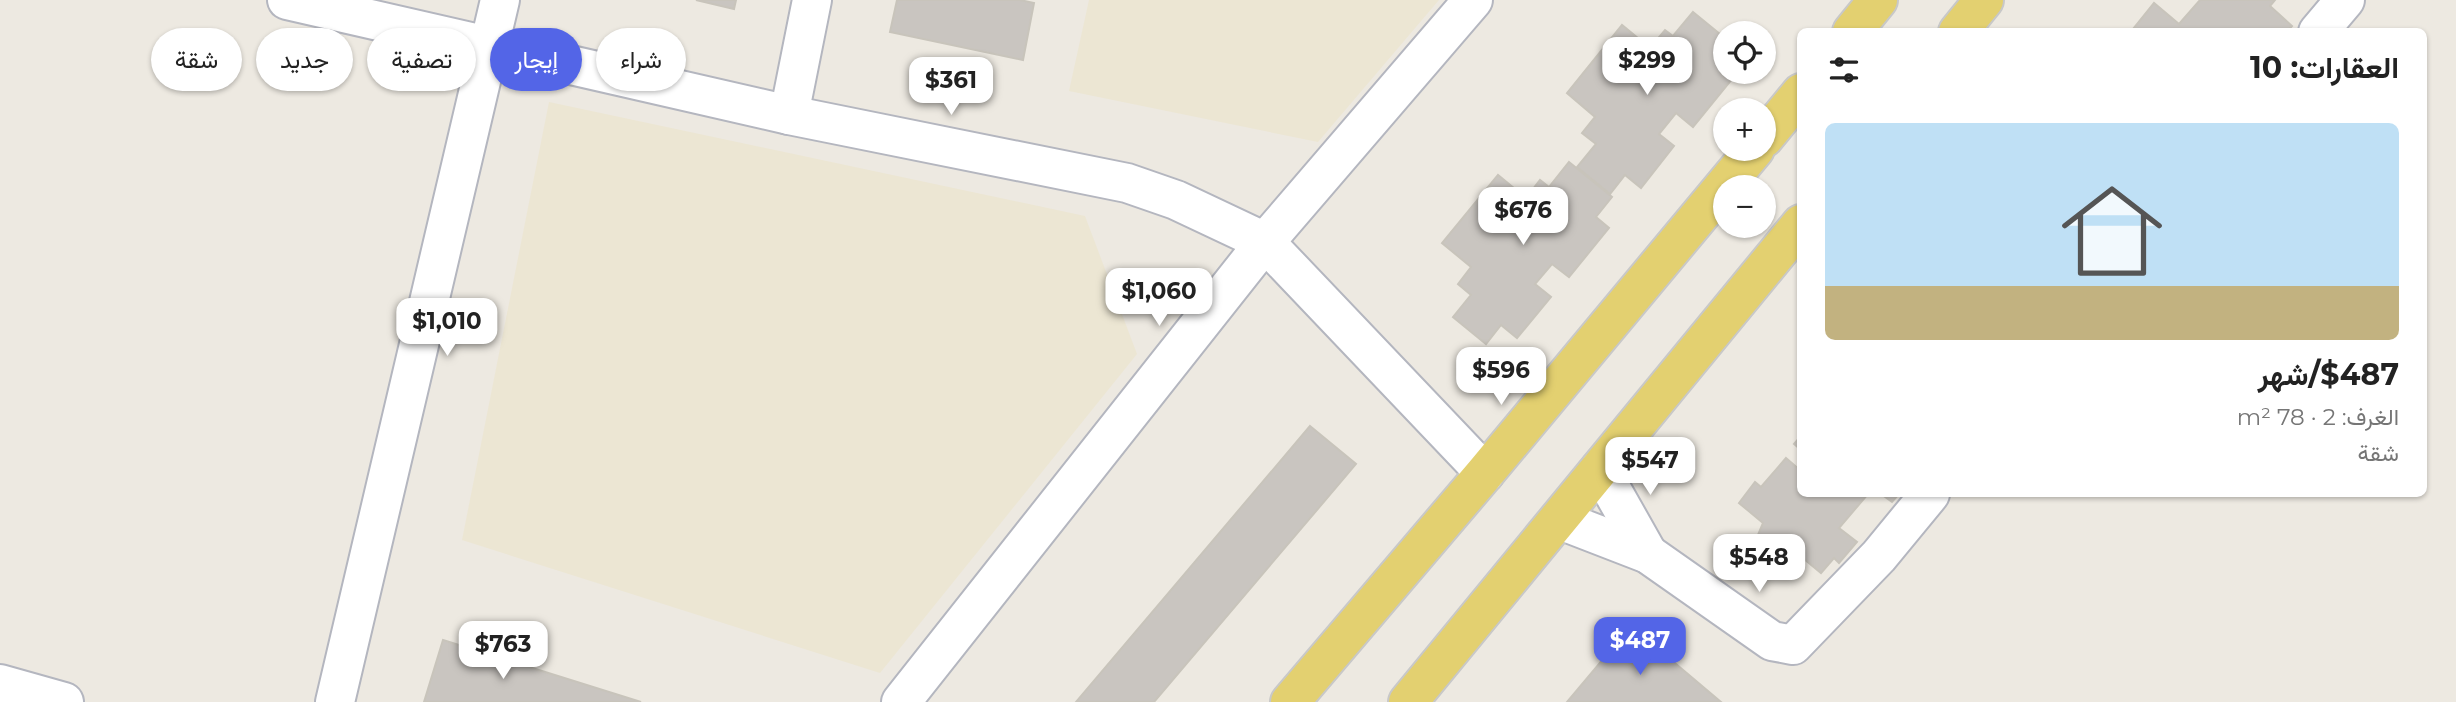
<!DOCTYPE html>
<html lang="ar">
<head>
<meta charset="utf-8">
<style>
	:root { --surface:#fff; --page:#f6f6f6; --text:#222; --muted:#767676; --accent:#5365e7 }
	body { margin:0; font-family:Montserrat,Vazirmatn,sans-serif; background:var(--page); color:var(--text); direction:rtl; height:100vh; display:flex; flex-direction:column; font-size:26px; white-space:nowrap }
	* { box-sizing:border-box; margin:0 }
	p { font-size:23px; color:var(--muted) }
	.icon { flex:none; width:38px; height:38px; fill:none; stroke:currentColor; stroke-width:2; stroke-linecap:round; stroke-linejoin:round }
	.map { position:relative; flex:1; overflow:hidden; direction:ltr }
	.panel { position:absolute; left:1797px; top:28px; width:630px; height:469px; display:flex; flex-direction:column; background:var(--surface); border-radius:10px; box-shadow:0 2px 5px #0004; direction:rtl }
	.panel>* { flex:none }
	.guide { position:absolute; left:21px; top:28px; width:665px; height:63px; direction:rtl; display:flex; gap:14px }
	.fabs { position:absolute; left:1713px; top:21px; display:grid; gap:14px }
	.fabs a { display:grid; place-items:center; width:63px; height:63px; border-radius:50%; background:var(--surface); box-shadow:0 2px 5px #0004; font-size:35px }
	.price { position:absolute; translate:-50% -60px; padding:0 16px; border-radius:14px; background:#fff; color:#222; font-size:23px; line-height:46px; filter:drop-shadow(0 2px 4px #0008) }
	.price::after { content:''; position:absolute; left:50%; top:42px; width:21px; height:16px; margin-left:-10px; background:inherit; clip-path:polygon(0 0,100% 0,50% 100%) }
	.price.current { background:var(--accent); color:#fff }
	ul { padding:0; list-style:none }
	li { display:grid; align-content:center; gap:14px; height:371px; padding:0 28px }
	li span { display:grid; place-items:center; height:217px; border-radius:10px; color:#555 }
	li>.icon { margin-inline-start:auto }
	span .icon { width:126px; height:126px; fill:#fffc; stroke-width:1 }
	li b { font-size:30px }
	h2 { display:flex; justify-content:space-between; align-items:center; height:84px; padding:0 28px; font-size:30px }
	.pill { padding:0 24px; border-radius:32px; background:var(--surface); box-shadow:0 2px 5px #0004; font-size:24px; line-height:63px }
	.pill.current { background:var(--accent); color:#fff }
	.map>svg:first-child { display:block }
	.education { fill:#ece6d3 }
	.building { fill:#c9c5c0; stroke:#c8c4bb; stroke-width:2 }
	.lines { fill:none; stroke-linecap:round; stroke-linejoin:round }
	.minor-casing { stroke:#b4b6bf; stroke-width:42 }
	.major-casing { stroke:#c8c8c8; stroke-width:42 }
	.minor { stroke:#fff; stroke-width:38 }
	.major { stroke:#e3d070; stroke-width:38 }
</style>
</head>
<body>
<div class="map">
<svg width="2456" height="702" viewBox="0 0 2456 702">
	<rect width="100%" height="100%" fill="#ede9e1"/>
	<g class="education">
		<path d="M1089 0H1439L1318 142 1069 91Z"/>
		<path d="M549 102 1085 216 1137 354 880 673 462 540Z"/>
	</g>
	<g class="building">
		<path d="M696 0H736L734 9Z"/>
		<path d="M897 0H1020L1034 3 1023 60 890 32Z"/>
		<path d="M2200 0H2275L2270 6 2292 26 2287 32H2135L2133 29 2154 3 2179 24Z"/>
		<path d="M1693 12 1726 39V59L1720 67 1733 78 1693 127 1676 113 1659 134 1674 146 1641 188 1625 175 1610 194 1577 167 1596 144 1582 133 1595 117 1567 93 1622 25 1650 48 1665 30 1673 36Z"/>
		<path d="M1569 162 1612 197 1596 217 1609 228 1569 277 1552 264 1535 284 1551 297 1517 338 1501 325 1486 344 1453 317 1471 295 1458 284 1471 267 1442 243 1498 175 1526 198 1540 180 1549 187Z"/>
		<path d="M1310 426 1356 464 1154 702H1076Z"/>
		<path d="M1801 436V450L1794 444Z"/>
		<path d="M1786 458 1801 471V494H1868L1839 528 1857 542 1839 563 1834 558 1821 573 1798 554 1782 574 1760 555 1758 535 1763 523 1739 503 1755 482 1761 487Z"/>
		<path d="M1881 494H1899L1892 502Z"/>
		<path d="M1631 626 1721 702H1567Z"/>
		<path d="M443 640 641 702H424Z"/>
	</g>
	<g class="lines">
		<g class="minor-casing">
			<g id="minor">
				<path d="M287 0 789 115 1127 183 1176 200 1265 242 1485 473"/>
				<path d="M2318 32 2345 0"/>
				<path d="M789 115 812 0"/>
				<path d="M1600 469 1648 554"/>
				<path d="M1560 520 1648 554 1772 641 1793 645 1879 556 1930 494"/>
				<path d="M0 684 64 702"/>
				<path d="M335 702 500 0"/>
				<path d="M901 702 1265 242 1473 0"/>
			</g>
		</g>
		<g class="major-casing">
			<g id="major">
				<path d="M1852 32 1878 0"/>
				<path d="M1958 32 1984 0"/>
				<path d="M1764 138 1801 93"/>
				<path d="M1290 702 1485 473 1755 149"/>
				<path d="M1408 702 1801 224"/>
			</g>
		</g>
		<use href="#minor" class="minor"/>
		<use href="#major" class="major"/>
	</g>
</svg>
<div class="fabs">
<a><svg class="icon" aria-label="locate" viewBox="0 0 24 24"><circle cx="12" cy="12" r="6"/><path d="M12 2v4M12 18v4M2 12h4M18 12h4"/></svg></a>
<a>+</a>
<a>−</a>
</div>
<b class="price" style="left:1647px;top:97px">$299</b>
<b class="price" style="left:951px;top:117px">$361</b>
<b class="price" style="left:1523px;top:247px">$676</b>
<b class="price" style="left:1159px;top:328px">$1,060</b>
<b class="price" style="left:447px;top:358px">$1,010</b>
<b class="price" style="left:1501px;top:407px">$596</b>
<b class="price" style="left:1650px;top:497px">$547</b>
<b class="price" style="left:1759px;top:594px">$548</b>
<b class="price current" style="left:1640px;top:677px">$487</b>
<b class="price" style="left:503px;top:681px">$763</b>
<div class="guide">
<a class="pill">شراء</a>
<a class="pill current">إيجار</a>
<a class="pill">تصفية</a>
<a class="pill">جديد</a>
<a class="pill">شقة</a>
</div>
<section class="panel">
<h2>العقارات: 10<svg class="icon" aria-label="filters" viewBox="0 0 24 24"><path d="M4 7h16M4 17h16"/><circle cx="9" cy="7" r="2"/><circle cx="15" cy="17" r="2"/></svg></h2>
<ul>
<li><span style="background:linear-gradient(#bfe0f5 75%,#c2b280 0)"><svg class="icon" aria-label="home" viewBox="0 0 24 24"><path d="M3 11l9-7 9 7M6 9v11h12V9"/></svg></span><div><b>$487/شهر</b><p>الغرف: 2 · 78 m²</p><p>شقة</p></div></li>
</ul>
</section>
</div>
</body>
</html>
